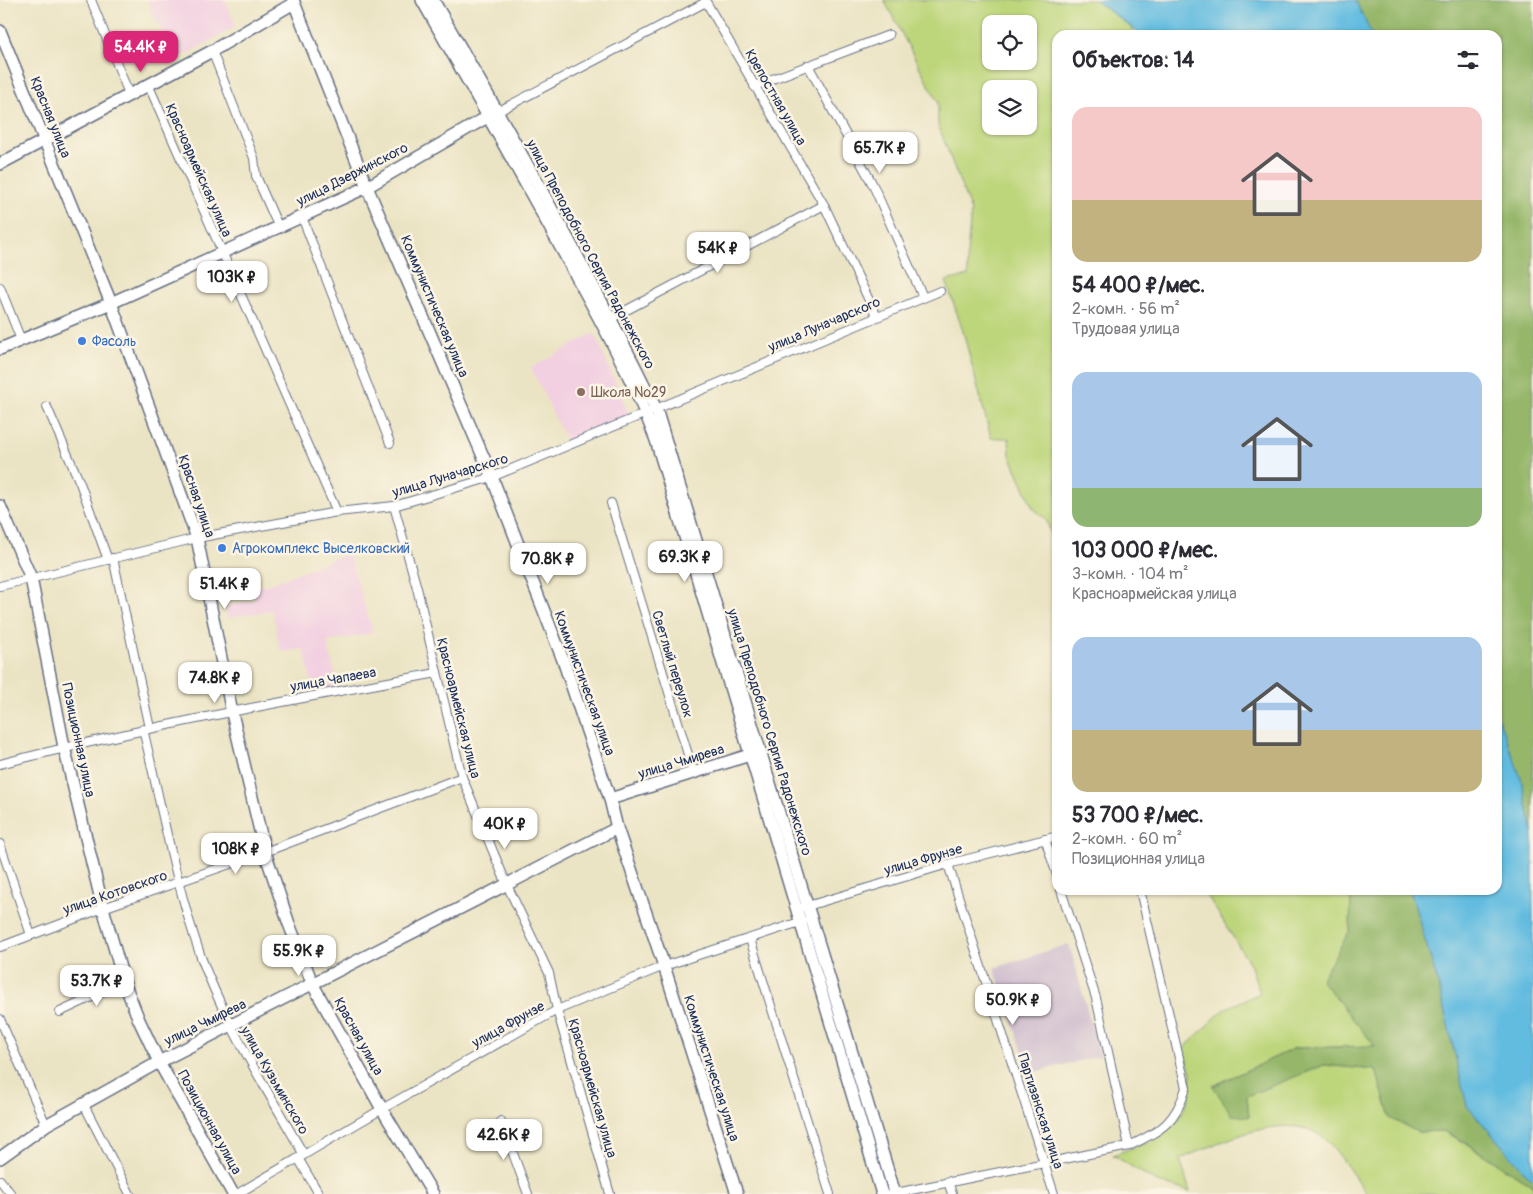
<!DOCTYPE html>
<html lang="ru">
<head>
<meta charset="utf-8">
<style>
	:root { --surface:#fff; --page:#f2f2f3; --text:#2b2b33; --muted:#7c7c81; --accent:#db2777 }
	body { margin:0; font-family:Pangolin,sans-serif; background:var(--page); color:var(--text); height:100vh; display:flex; flex-direction:column; font-size:19px; white-space:nowrap }
	* { box-sizing:border-box; margin:0 }
	p { font-size:16px; color:var(--muted) }
	.icon { flex:none; width:28px; height:28px; fill:none; stroke:currentColor; stroke-width:2; stroke-linecap:round; stroke-linejoin:round }
	.map { position:relative; flex:1; overflow:hidden }
	.panel { position:absolute; left:1052px; top:30px; width:450px; height:865px; display:flex; flex-direction:column; background:var(--surface); border-radius:15px; box-shadow:0 1px 4px #0004 }
	.panel>* { flex:none }
	.controls { position:absolute; left:982px; top:15px; display:grid; gap:10px }
	.controls a { display:grid; place-items:center; width:55px; height:55px; border-radius:10px; background:var(--surface); box-shadow:0 1px 4px #0004; font-size:25px }
	.price { position:absolute; translate:-50% -42px; padding:0 11px; border-radius:10px; background:#fff; color:#222; font-size:16px; line-height:32px; filter:drop-shadow(0 1px 2px #0008) }
	.price::after { content:''; position:absolute; left:50%; top:30px; width:15px; height:11px; margin-left:-8px; background:inherit; clip-path:polygon(0 0,100% 0,50% 100%) }
	.price.selected { background:var(--accent); color:#fff }
	ul { padding:0; list-style:none }
	li { display:grid; align-content:center; gap:10px; height:265px; padding:0 20px }
	li span { display:grid; place-items:center; height:155px; border-radius:15px; color:#555 }
	li>.icon { margin-inline-start:auto }
	span .icon { width:90px; height:90px; fill:#fffc; stroke-width:1 }
	li b { font-size:21px }
	h2 { display:flex; justify-content:space-between; align-items:center; height:60px; padding:0 20px; font-size:21px }
	.map>svg:first-child { display:block }
	.built { fill:#f2cfe1 }
	.industrial { fill:#cfbdcf }
	.green { fill:#bdd67b; stroke:#6c826c; fill-rule:evenodd }
	.forest { fill:#96b76b; stroke:#587364 }
	.water { fill:#62bce0; stroke:#3e769f }
	.lines { fill:none; stroke-linecap:round; stroke-linejoin:round }
	.street-casing { stroke:#646e82; stroke-width:10 }
	.secondary-casing { stroke:#646e82; stroke-width:14 }
	.street { stroke:#fff; stroke-width:8 }
	.secondary { stroke:#fff; stroke-width:11 }
	.shop-dot { fill:#3f7fe0; stroke:#fcf5e5; stroke-width:2 }
	.education-dot { fill:#8d6e63; stroke:#fcf5e5; stroke-width:2 }
	.labels { text-anchor:middle; stroke-width:5; stroke-linejoin:round; paint-order:stroke }
	.street-label { font-size:14px; fill:#1b2f5e; stroke:#fcf5e5 }
	.shop-label { font-size:14px; fill:#366cbe; stroke:#fcf5e5; text-anchor:start }
	.education-label { font-size:14px; fill:#785e54; stroke:#fcf5e5; text-anchor:start }
</style>
</head>
<body>
<div class="map">
<svg width="1533" height="1194" viewBox="0 0 1533 1194">
	<rect width="100%" height="100%" fill="#fcf5e5"/>
	<filter id="ink" filterUnits="userSpaceOnUse"><feTurbulence type="fractalNoise" baseFrequency=".02" numOctaves="2"/><feDisplacementMap in="SourceGraphic" scale="10" xChannelSelector="R" yChannelSelector="G"/><feConvolveMatrix kernelMatrix="1 2 1 2 8 2 1 2 1" color-interpolation-filters="sRGB"/></filter>
	<filter id="wash" filterUnits="userSpaceOnUse"><feTurbulence type="fractalNoise" baseFrequency=".0096" numOctaves="4" result="noise"/><feDisplacementMap in="SourceGraphic" scale="20" xChannelSelector="R" yChannelSelector="G"/><feGaussianBlur stdDeviation="1.12" result="paint"/><feColorMatrix in="noise" values="0 0 0 0 0 0 0 0 0 0 0 0 0 0 0 0 0 1.4 0 .05"/><feComposite in="paint" operator="in"/></filter>
	<g filter="url(#wash)">
		<rect width="100%" height="100%" fill="#ebe4c4"/>
		<g class="built">
			<path d="M147 0H227L225 1 236 26 175 61Z"/>
			<path d="M594 333 630 417 567 442 531 368Z"/>
			<path d="M348 553 373 633 327 642 338 686 313 689 304 649 281 652 272 610 227 618 225 606 253 601 251 588 271 584Z"/>
		</g>
		<path class="industrial" d="M1069 944 1100 1056 1030 1073 994 968Z"/>
		<g class="green">
			<path d="M884 0H1095L1134 30 1130 35H1058L1057 551 1046 519 1033 508 1010 455 1009 438H991L963 331 946 281 968 276 967 254 971 211 938 125V102ZM991 24H1029V61H991ZM991 89H1029V126H991Z"/>
			<path d="M1207 890H1351L1350 930 1321 980 1376 1046 1295 1048 1213 1086 1249 1117 1246 1096 1324 1065 1376 1070 1390 1118 1418 1132 1443 1131 1460 1140 1533 1186V1194H1367C1355 1179 1338 1150 1325 1139 1287 1107 1219 1144 1180 1159L1190 1192 1155 1181 1113 1155 1154 1140 1178 1121 1189 1098 1191 1072 1183 1049 1224 1009 1260 993 1250 964 1208 897Z"/>
		</g>
		<g class="forest">
			<path d="M1355 0H1533V832L1521 778 1498 718V35H1372Z"/>
			<path d="M1351 890H1410L1438 983 1467 1106 1533 1181V1186L1460 1139 1443 1131 1418 1132 1390 1118 1376 1070 1324 1065 1247 1096 1249 1117 1232 1115 1213 1086 1295 1048 1375 1046 1321 980 1350 930Z"/>
		</g>
		<g class="water">
			<path d="M1095 0H1355L1372 35H1142Z"/>
			<path d="M1498 718 1521 778 1533 832V1181L1467 1106 1438 983 1410 890H1498Z"/>
		</g>
	</g>
	<g filter="url(#ink)">
		<g class="lines">
			<g class="street-casing">
				<g id="street">
					<path d="M91 0 129 94"/>
					<path d="M705 0 824 205 876 315"/>
					<path d="M212 51 254 158 256 176 279 228"/>
					<path d="M808 65 873 185 923 297"/>
					<path d="M148 84 337 512"/>
					<path d="M754 86 889 35"/>
					<path d="M495 113 706 2"/>
					<path d="M302 217 390 443"/>
					<path d="M0 287 21 340"/>
					<path d="M608 320 824 205"/>
					<path d="M47 407 80 483 108 560"/>
					<path d="M611 503 694 774"/>
					<path d="M394 506 417 588 462 777 507 885 549 973 557 1010 610 1194"/>
					<path d="M113 558 150 728"/>
					<path d="M0 586 197 538 337 512 394 506 492 477 940 291"/>
					<path d="M143 729C161 804 175 883 201 957 227 1027 267 1090 304 1155"/>
					<path d="M0 764C144 727 290 700 437 673"/>
					<path d="M1045 839 1058 878"/>
					<path d="M0 844 31 935"/>
					<path d="M948 864 1054 1194"/>
					<path d="M1061 890 1096 998 1129 1146"/>
					<path d="M804 907 948 864 1058 836"/>
					<path d="M750 939 830 1194"/>
					<path d="M0 947 103 908 265 852 462 777"/>
					<path d="M60 1012 124 982"/>
					<path d="M0 1019 46 1125"/>
					<path d="M83 1103 130 1194"/>
					<path d="M501 1121 528 1194"/>
					<path d="M298 1158 319 1194"/>
					<path d="M0 1180 11 1194"/>
					<path d="M948 1181 952 1194"/>
					<path d="M237 1194 382 1109 557 1010 664 966 803 921"/>
					<path d="M891 1194 1129 1146C1161 1131 1176 1122 1186 1088L1140 890"/>
				</g>
			</g>
			<g class="secondary-casing">
				<g id="secondary">
					<path d="M293 0 367 187 492 477 563 660 610 799 617 828 664 966 737 1194"/>
					<path d="M422 0C471 86 520 172 567 259 599 318 632 376 656 440L882 1194"/>
					<path d="M433 0C511 134 588 270 656 409L895 1194"/>
					<path d="M0 31 111 303 197 538 232 713 265 852 289 924 313 985 382 1109 433 1194"/>
					<path d="M0 164 212 51 294 3"/>
					<path d="M0 349 111 303 367 187 489 116"/>
					<path d="M0 506 31 578 64 747 103 908 124 982 139 1020 159 1062 233 1194"/>
					<path d="M610 799 756 753"/>
					<path d="M0 1158 46 1125 159 1062 617 828"/>
				</g>
			</g>
			<use href="#street" class="street"/>
			<use href="#secondary" class="secondary"/>
		</g>
	</g>
	<g class="shop-dot">
		<circle cx="82" cy="341" r="5"/>
		<circle cx="222" cy="548" r="5"/>
	</g>
	<circle class="education-dot" cx="581" cy="392" r="5"/>
	<g class="labels">
		<g class="street-label">
			<text transform="translate(776 97) rotate(60)" y="5">Крепостная улица</text>
			<text transform="translate(51 117) rotate(68)" y="5">Красная улица</text>
			<text transform="translate(199 170) rotate(66)" y="5">Красноармейская улица</text>
			<text transform="translate(352 174) rotate(-27)" y="5">улица Дзержинского</text>
			<text transform="translate(591 254) rotate(62)" y="5">улица Преподобного Сергия Радонежского</text>
			<text transform="translate(435 306) rotate(67)" y="5">Коммунистическая улица</text>
			<text transform="translate(824 324) rotate(-23)" y="5">улица Луначарского</text>
			<text transform="translate(450 475) rotate(-17)" y="5">улица Луначарского</text>
			<text transform="translate(197 496) rotate(71)" y="5">Красная улица</text>
			<text transform="translate(673 664) rotate(73)" y="5">Светлый переулок</text>
			<text transform="translate(333 679) rotate(-10)" y="5">улица Чапаева</text>
			<text transform="translate(585 683) rotate(70)" y="5">Коммунистическая улица</text>
			<text transform="translate(459 708) rotate(76)" y="5">Красноармейская улица</text>
			<text transform="translate(770 732) rotate(73)" y="5">улица Преподобного Сергия Радонежского</text>
			<text transform="translate(79 740) rotate(78)" y="5">Позиционная улица</text>
			<text transform="translate(681 761) rotate(-17)" y="5">улица Чмирева</text>
			<text transform="translate(923 859) rotate(-16)" y="5">улица Фрунзе</text>
			<text transform="translate(115 892) rotate(-19)" y="5">улица Котовского</text>
			<text transform="translate(205 1022) rotate(-26)" y="5">улица Чмирева</text>
			<text transform="translate(508 1024) rotate(-29)" y="5">улица Фрунзе</text>
			<text transform="translate(359 1036) rotate(61)" y="5">Красная улица</text>
			<text transform="translate(712 1068) rotate(72)" y="5">Коммунистическая улица</text>
			<text transform="translate(275 1080) rotate(60)" y="5">улица Кузьминского</text>
			<text transform="translate(593 1088) rotate(74)" y="5">Красноармейская улица</text>
			<text transform="translate(1041 1111) rotate(72)" y="5">Партизанская улица</text>
			<text transform="translate(210 1122) rotate(61)" y="5">Позиционная улица</text>
		</g>
		<g class="shop-label">
			<text x="92" y="346">Фасоль</text>
			<text x="232" y="553">Агрокомплекс Выселковский</text>
		</g>
		<g class="education-label">
			<text x="591" y="397">Школа №29</text>
		</g>
	</g>
</svg>
<div class="controls">
<a><svg class="icon" aria-label="locate" viewBox="0 0 24 24"><circle cx="12" cy="12" r="6"/><path d="M12 2v4M12 18v4M2 12h4M18 12h4"/></svg></a>
<a><svg class="icon" aria-label="layers" viewBox="0 0 24 24"><path d="M12 4l9 5-9 5-9-5zM3 14l9 5 9-5"/></svg></a>
</div>
<b class="price selected" style="left:141px;top:73px">54.4K ₽</b>
<b class="price" style="left:880px;top:174px">65.7K ₽</b>
<b class="price" style="left:718px;top:274px">54K ₽</b>
<b class="price" style="left:232px;top:303px">103K ₽</b>
<b class="price" style="left:685px;top:583px">69.3K ₽</b>
<b class="price" style="left:548px;top:585px">70.8K ₽</b>
<b class="price" style="left:225px;top:610px">51.4K ₽</b>
<b class="price" style="left:215px;top:704px">74.8K ₽</b>
<b class="price" style="left:505px;top:850px">40K ₽</b>
<b class="price" style="left:236px;top:875px">108K ₽</b>
<b class="price" style="left:299px;top:977px">55.9K ₽</b>
<b class="price" style="left:97px;top:1007px">53.7K ₽</b>
<b class="price" style="left:1013px;top:1026px">50.9K ₽</b>
<b class="price" style="left:504px;top:1161px">42.6K ₽</b>
<section class="panel">
<h2>Объектов: 14<svg class="icon" aria-label="filters" viewBox="0 0 24 24"><path d="M4 7h16M4 17h16"/><circle cx="9" cy="7" r="2"/><circle cx="15" cy="17" r="2"/></svg></h2>
<ul>
<li><span style="background:linear-gradient(#f6c9c9 60%,#c2b280 0)"><svg class="icon" aria-label="home" viewBox="0 0 24 24"><path d="M3 11l9-7 9 7M6 9v11h12V9"/></svg></span><div><b>54 400 ₽/мес.</b><p>2-комн. · 56 m²</p><p>Трудовая улица</p></div></li>
<li><span style="background:linear-gradient(#a9c7e8 75%,#8fb573 0)"><svg class="icon" aria-label="home" viewBox="0 0 24 24"><path d="M3 11l9-7 9 7M6 9v11h12V9"/></svg></span><div><b>103 000 ₽/мес.</b><p>3-комн. · 104 m²</p><p>Красноармейская улица</p></div></li>
<li><span style="background:linear-gradient(#a9c7e8 60%,#c2b280 0)"><svg class="icon" aria-label="home" viewBox="0 0 24 24"><path d="M3 11l9-7 9 7M6 9v11h12V9"/></svg></span><div><b>53 700 ₽/мес.</b><p>2-комн. · 60 m²</p><p>Позиционная улица</p></div></li>
</ul>
</section>
</div>
</body>
</html>
